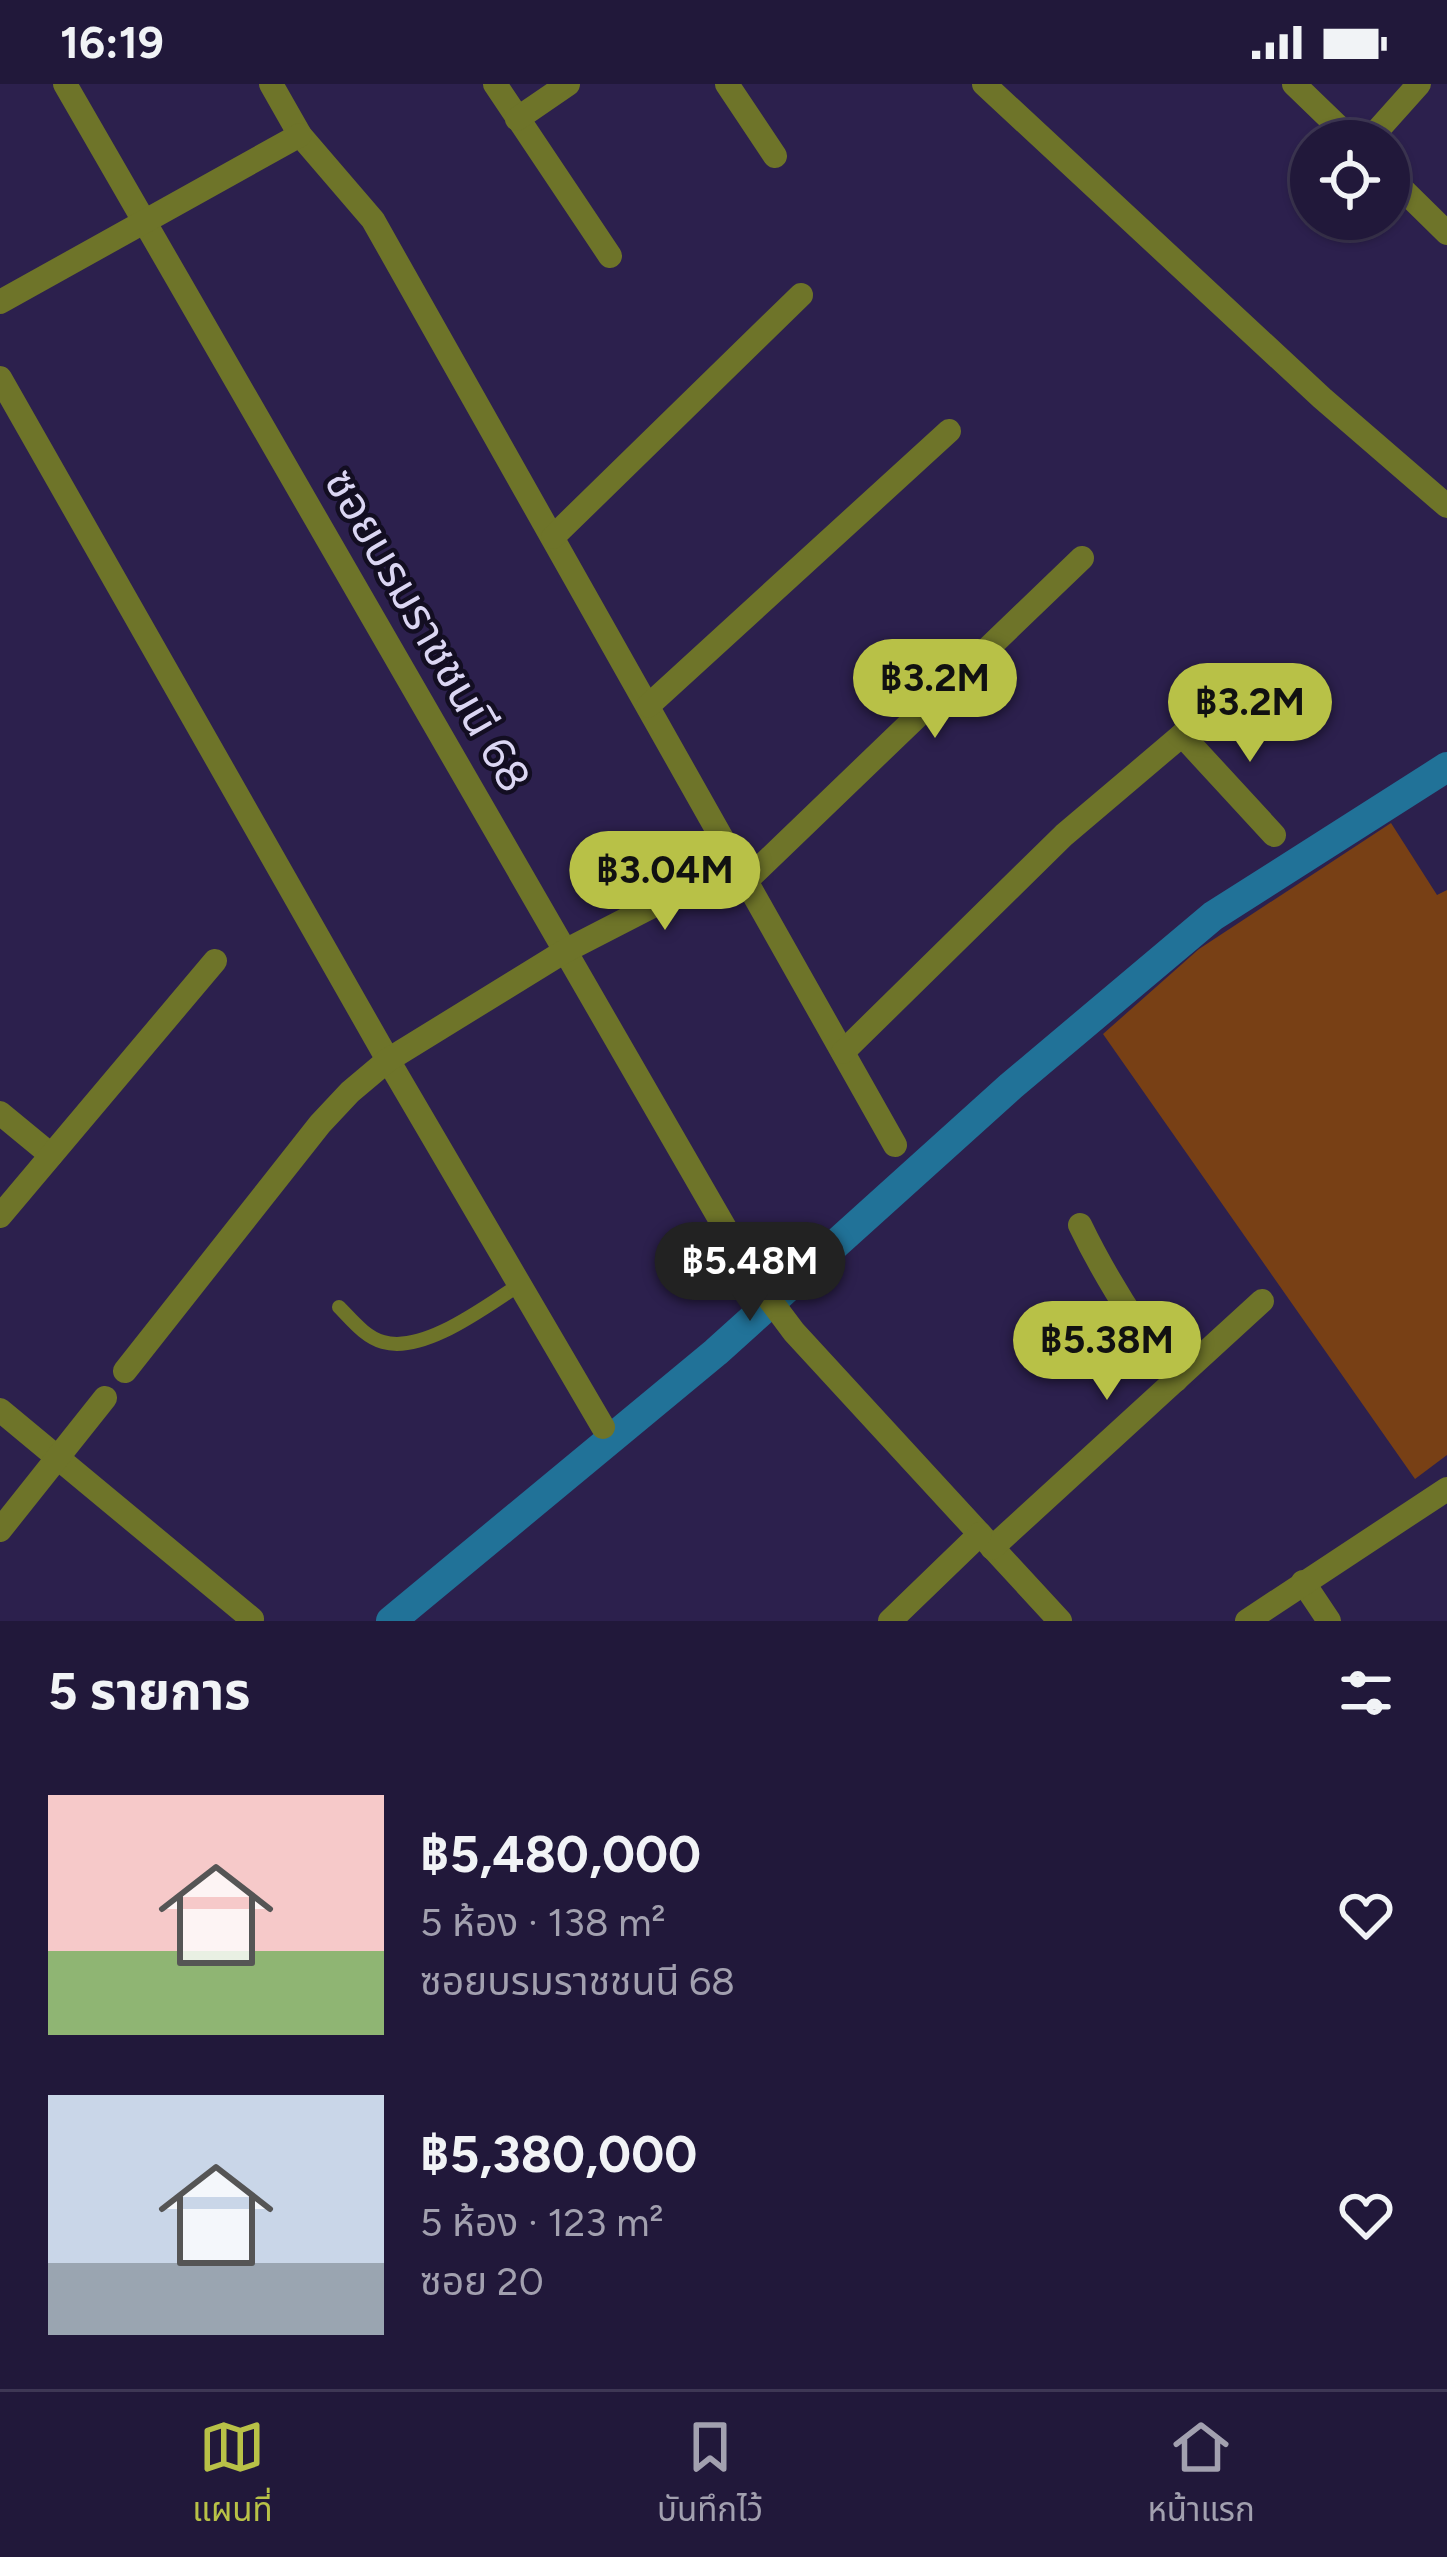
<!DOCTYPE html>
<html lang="th">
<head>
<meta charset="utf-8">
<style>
	:root { --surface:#21183a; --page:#2d2545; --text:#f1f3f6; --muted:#a2a0af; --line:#3e3754; --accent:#b8c147 }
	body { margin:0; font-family:Figtree,"Noto Sans Thai",sans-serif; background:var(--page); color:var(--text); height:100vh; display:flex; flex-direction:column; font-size:45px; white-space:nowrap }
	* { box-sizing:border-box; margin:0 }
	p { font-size:39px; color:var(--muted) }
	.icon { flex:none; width:66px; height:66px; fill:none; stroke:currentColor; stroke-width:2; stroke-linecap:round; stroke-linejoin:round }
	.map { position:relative; height:1537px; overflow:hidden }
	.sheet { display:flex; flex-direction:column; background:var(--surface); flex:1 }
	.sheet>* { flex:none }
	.fabs { position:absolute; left:1290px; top:36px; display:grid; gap:24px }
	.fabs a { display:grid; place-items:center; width:120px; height:120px; border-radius:50%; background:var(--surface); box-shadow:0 3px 9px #0004,0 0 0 3px var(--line); font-size:60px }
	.price { position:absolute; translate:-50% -102px; padding:0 27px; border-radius:42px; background:var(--accent); color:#111; font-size:39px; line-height:78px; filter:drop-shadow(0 3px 6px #0008) }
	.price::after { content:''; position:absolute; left:50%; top:72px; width:36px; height:27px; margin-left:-18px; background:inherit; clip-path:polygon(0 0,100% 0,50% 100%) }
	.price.on { background:#222; color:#fff }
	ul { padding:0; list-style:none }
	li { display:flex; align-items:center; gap:36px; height:300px; padding:0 48px }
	li span { display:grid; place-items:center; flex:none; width:336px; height:240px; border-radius:0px; color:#555 }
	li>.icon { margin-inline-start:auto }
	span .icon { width:144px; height:144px; fill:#fffc; stroke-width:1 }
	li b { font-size:51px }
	h2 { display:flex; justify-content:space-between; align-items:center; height:144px; padding:0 48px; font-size:51px }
	.status { display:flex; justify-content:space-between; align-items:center; height:84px; padding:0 60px; background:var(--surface); direction:ltr }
	.status svg { height:33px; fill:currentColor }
	.tabs { display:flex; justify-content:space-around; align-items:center; height:168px; border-top:3px solid var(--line); background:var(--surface); font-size:33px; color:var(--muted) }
	.tabs a { display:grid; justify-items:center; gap:6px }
	.tabs .on { color:var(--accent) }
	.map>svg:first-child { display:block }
	.forest { fill:#784015 }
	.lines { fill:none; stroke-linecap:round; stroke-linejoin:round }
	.canal { stroke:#217298; stroke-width:30 }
	.service { stroke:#6e7429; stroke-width:14 }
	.minor { stroke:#6e7429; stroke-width:24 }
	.labels { text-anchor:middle; stroke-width:9; stroke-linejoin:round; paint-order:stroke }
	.street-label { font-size:45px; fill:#dbd6f3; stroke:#130e22 }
</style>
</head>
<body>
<div class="status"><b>16:19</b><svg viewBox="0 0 49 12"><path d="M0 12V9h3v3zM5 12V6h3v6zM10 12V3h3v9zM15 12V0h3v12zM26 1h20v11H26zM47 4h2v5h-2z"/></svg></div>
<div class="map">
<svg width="1447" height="1537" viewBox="0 0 1447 1537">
	<rect width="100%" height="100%" fill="#2c204d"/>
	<path class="forest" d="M1391 739 1437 811 1447 806V1371L1415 1395 1103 950 1199 865Z"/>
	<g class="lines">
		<path class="canal" d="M391 1537 716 1268 1011 1002 1213 832 1447 683"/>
		<path class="service" d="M339 1223C352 1236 365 1253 383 1258 424 1270 486 1222 519 1201"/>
		<g class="minor">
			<path d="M65 0 755 1196 794 1248 1060 1537"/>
			<path d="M271 0 300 51 373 136 895 1061"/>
			<path d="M495 0 610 172"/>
			<path d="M727 0 775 72"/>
			<path d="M984 0 1322 314 1447 422"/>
			<path d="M1294 0 1353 57"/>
			<path d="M517 35 568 0"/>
			<path d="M1368 57 1419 0"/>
			<path d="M1389 92 1447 149"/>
			<path d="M0 218 300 51"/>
			<path d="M0 294 388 976 603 1343"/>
			<path d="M553 453 801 211"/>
			<path d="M648 622 949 347"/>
			<path d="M1182 651 1274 751"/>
			<path d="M747 796 1082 474"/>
			<path d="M843 968 1064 751 1182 651 1242 591"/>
			<path d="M0 1029 51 1071"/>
			<path d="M0 1132 215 877"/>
			<path d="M1080 1141C1107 1197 1139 1246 1176 1296"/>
			<path d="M125 1287 320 1040 350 1008 388 976 565 867 738 778"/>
			<path d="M0 1326 252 1535"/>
			<path d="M0 1446 105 1314"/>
			<path d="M992 1464 1262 1217"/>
			<path d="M1303 1498 1329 1537"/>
			<path d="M890 1537 980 1450"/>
			<path d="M1247 1537 1447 1405"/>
		</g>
	</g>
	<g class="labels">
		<g class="street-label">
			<text transform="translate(428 546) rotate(60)" y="16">ซอยบรมราชชนนี 68</text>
		</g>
	</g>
</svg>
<div class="fabs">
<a><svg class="icon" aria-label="locate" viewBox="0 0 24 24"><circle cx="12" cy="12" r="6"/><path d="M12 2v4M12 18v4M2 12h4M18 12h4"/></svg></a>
</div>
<b class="price" style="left:935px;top:657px">฿3.2M</b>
<b class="price" style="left:1250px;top:681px">฿3.2M</b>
<b class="price" style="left:665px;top:849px">฿3.04M</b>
<b class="price on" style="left:750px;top:1240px">฿5.48M</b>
<b class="price" style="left:1107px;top:1319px">฿5.38M</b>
</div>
<section class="sheet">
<h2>5 รายการ<svg class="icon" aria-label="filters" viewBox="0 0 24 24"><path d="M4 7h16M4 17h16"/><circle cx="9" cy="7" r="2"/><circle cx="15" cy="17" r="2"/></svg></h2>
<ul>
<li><span style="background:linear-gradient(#f6c9c9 65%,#8fb573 0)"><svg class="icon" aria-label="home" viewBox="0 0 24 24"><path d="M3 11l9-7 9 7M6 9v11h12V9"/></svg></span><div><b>฿5,480,000</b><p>5 ห้อง · 138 m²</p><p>ซอยบรมราชชนนี 68</p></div><svg class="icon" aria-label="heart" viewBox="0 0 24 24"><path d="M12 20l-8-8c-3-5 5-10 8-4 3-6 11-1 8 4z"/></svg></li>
<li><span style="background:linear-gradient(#c9d6e8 70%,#9aa5b1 0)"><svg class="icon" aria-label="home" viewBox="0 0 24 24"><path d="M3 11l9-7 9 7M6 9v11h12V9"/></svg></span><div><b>฿5,380,000</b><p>5 ห้อง · 123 m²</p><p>ซอย 20</p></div><svg class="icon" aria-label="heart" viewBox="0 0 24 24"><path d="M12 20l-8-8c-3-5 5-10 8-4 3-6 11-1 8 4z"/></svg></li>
</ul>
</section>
<nav class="tabs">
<a class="on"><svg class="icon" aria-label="map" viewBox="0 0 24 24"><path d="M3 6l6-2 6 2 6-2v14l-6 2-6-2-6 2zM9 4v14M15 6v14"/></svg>แผนที่</a>
<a><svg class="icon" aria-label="saved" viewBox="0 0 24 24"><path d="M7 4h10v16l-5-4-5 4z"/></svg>บันทึกไว้</a>
<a><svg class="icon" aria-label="home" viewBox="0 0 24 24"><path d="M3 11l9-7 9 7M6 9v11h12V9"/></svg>หน้าแรก</a>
</nav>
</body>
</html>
